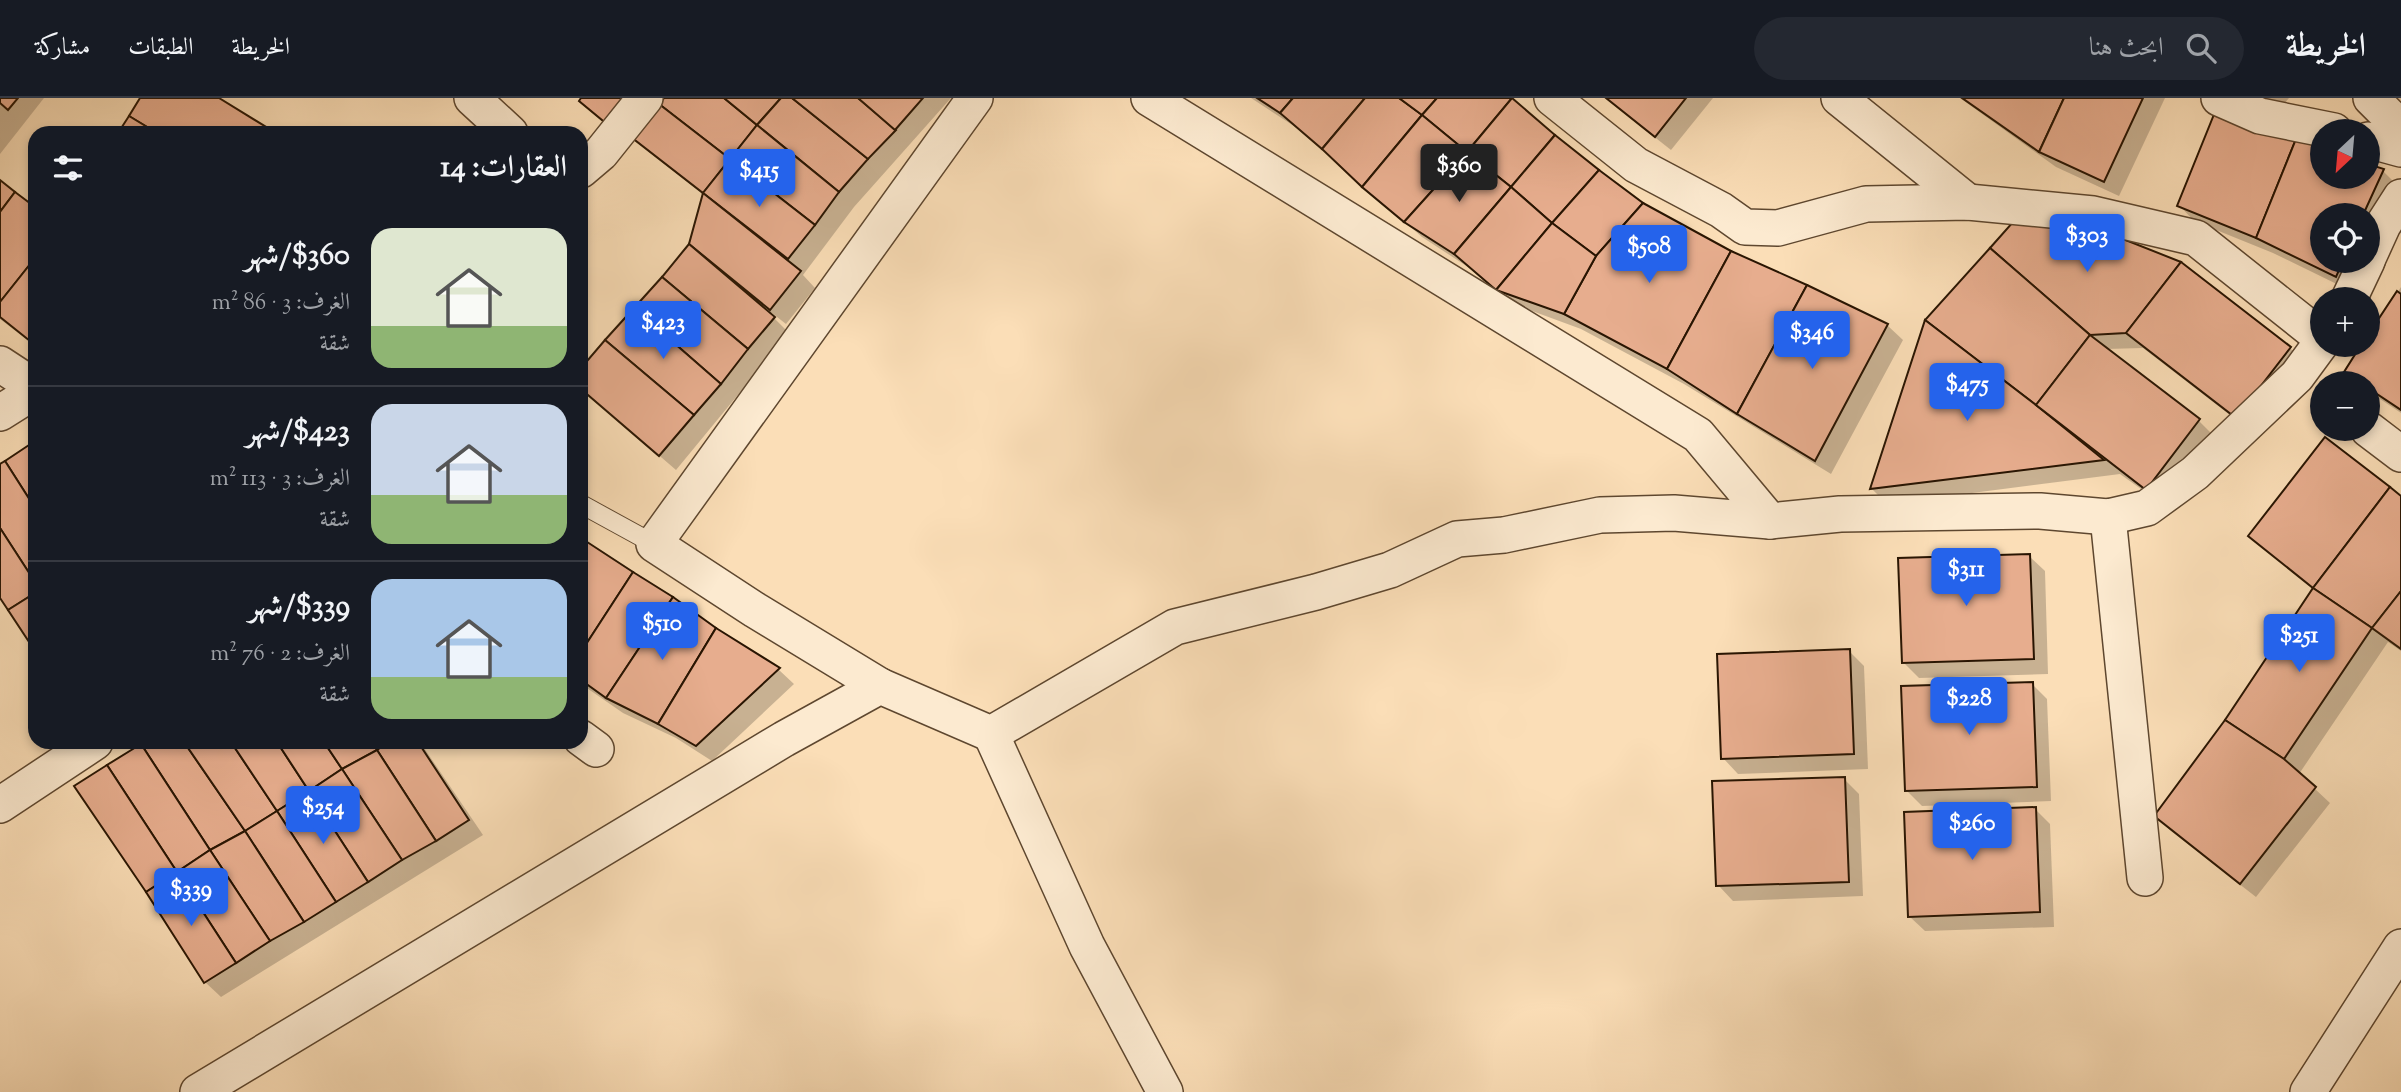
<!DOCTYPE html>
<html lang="ar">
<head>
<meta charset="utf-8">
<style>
	:root { --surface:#171b24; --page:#242831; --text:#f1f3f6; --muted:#9ea1a6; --line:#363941; --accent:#2563eb }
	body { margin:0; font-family:"Sorts Mill Goudy",Amiri,serif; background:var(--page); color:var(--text); direction:rtl; height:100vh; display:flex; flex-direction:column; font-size:26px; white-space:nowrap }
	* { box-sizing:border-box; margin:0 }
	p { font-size:23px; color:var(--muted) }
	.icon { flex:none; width:38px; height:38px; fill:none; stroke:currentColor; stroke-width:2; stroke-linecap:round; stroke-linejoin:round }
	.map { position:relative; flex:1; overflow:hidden; direction:ltr }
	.drawer { position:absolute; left:28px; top:28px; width:560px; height:623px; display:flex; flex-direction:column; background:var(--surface); border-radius:21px; box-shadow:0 4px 10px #0003; direction:rtl }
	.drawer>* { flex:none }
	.needle { width:46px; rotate:206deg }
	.tools { position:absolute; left:2310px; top:21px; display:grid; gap:14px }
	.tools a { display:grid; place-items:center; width:70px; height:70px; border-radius:50%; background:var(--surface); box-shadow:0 4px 10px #0003; font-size:35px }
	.price { position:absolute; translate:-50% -60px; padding:0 16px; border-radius:7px; background:var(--accent); color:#fff; font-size:23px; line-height:46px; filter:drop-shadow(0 2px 4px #0008) }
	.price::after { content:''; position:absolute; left:50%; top:42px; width:21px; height:16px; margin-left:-10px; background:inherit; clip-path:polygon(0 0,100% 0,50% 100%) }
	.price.current { background:#222; color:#fff }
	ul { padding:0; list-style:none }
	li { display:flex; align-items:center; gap:21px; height:175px; padding:0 21px }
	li+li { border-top:2px solid var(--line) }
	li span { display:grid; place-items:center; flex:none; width:196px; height:140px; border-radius:21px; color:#555 }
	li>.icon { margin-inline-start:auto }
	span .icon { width:84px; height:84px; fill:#fffc; stroke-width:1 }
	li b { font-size:30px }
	h2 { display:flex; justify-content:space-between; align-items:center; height:84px; padding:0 21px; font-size:30px }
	header { display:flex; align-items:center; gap:42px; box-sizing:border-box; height:98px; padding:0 35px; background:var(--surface); border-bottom:2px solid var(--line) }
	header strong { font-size:33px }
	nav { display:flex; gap:38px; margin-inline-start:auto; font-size:24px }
	.search { width:490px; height:63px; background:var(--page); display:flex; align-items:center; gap:18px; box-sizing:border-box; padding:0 24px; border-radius:38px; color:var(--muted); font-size:26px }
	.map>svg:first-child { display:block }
	.shadow { fill:#0003 }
	.building { fill:#e7ad8e; stroke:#291502; stroke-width:2 }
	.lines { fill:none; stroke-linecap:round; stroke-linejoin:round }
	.lane-casing { stroke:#5e472f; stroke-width:20 }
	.street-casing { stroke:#5e472f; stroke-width:38 }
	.lane { stroke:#fcead0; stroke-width:18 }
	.street { stroke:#fcead0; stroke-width:35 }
</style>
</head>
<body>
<header>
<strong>الخريطة</strong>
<div class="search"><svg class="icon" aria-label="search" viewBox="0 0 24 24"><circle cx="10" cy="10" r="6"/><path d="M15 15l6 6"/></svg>ابحث هنا</div>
<nav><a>الخريطة</a><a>الطبقات</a><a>مشاركة</a></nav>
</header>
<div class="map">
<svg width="2401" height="994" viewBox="0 0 2401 994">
	<rect width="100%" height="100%" fill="#fbdeb7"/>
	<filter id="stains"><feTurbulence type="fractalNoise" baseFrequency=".00286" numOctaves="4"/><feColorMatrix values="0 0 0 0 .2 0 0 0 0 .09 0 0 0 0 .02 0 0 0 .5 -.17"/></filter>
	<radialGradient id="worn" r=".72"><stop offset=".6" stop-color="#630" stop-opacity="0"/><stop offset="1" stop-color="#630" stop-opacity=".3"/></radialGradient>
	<g class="shadow">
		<path d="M0 0H44L0 56Z"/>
		<path d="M665 0H951L854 109 803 177 815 190 786 226 772 215 770 216 789 235 676 372 581 290V272L690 147 704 97 649 54 634 39Z"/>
		<path d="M1251 0H1508L1642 107 1730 154 1887 227 1903 242 1831 376 1684 286 1581 231 1513 206 1471 171 1422 139 1297 30Z"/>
		<path d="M1605 0H1713L1671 52Z"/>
		<path d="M1960 0H2165L2119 98 2056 69Z"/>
		<path d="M2254 0H2289L2273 18Z"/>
		<path d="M2296 43 2322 52V79H2368V68L2383 73 2398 88 2368 156V117H2322V163H2365L2351 193 2273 155 2194 123 2179 107Z"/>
		<path d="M0 84 35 112V248L0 221Z"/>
		<path d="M2013 125 2290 250 2305 265 2252 334 2143 250 2106 251 2199 323 2214 338 2162 406 2120 376 1887 406 1872 391Z"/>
		<path d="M2401 189V315L2368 293V285H2358L2346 274 2363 247H2368V240Z"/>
		<path d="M2401 400V553L2388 544 2299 676 2330 705 2256 799 2171 733 2156 718 2226 623 2314 492 2250 438Z"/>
		<path d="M581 442 715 532 779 572 794 586 712 663 676 640 623 615 581 586Z"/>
		<path d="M2029 458 2045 473 2048 576 1919 580 1904 565Z"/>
		<path d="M1849 553 1864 568 1868 671 1738 676 1723 660Z"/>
		<path d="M2032 586 2047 601 2051 703 1922 708 1906 692Z"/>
		<path d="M149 644H420L483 737 221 899 205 884Z"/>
		<path d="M1844 681 1859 696 1863 798 1733 803 1718 787Z"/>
		<path d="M2035 711 2050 726 2054 829 1925 833 1909 818Z"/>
	</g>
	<g class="building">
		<path d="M0 0H18L8 12 0 5Z"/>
		<path d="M140 0H219L276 35H157L129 18Z"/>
		<path d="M581 0H630L608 27 579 3Z"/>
		<path d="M664 0H724L757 27 730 61 659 6Z"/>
		<path d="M724 0H781L757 27Z"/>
		<path d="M781 0H792L868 61 839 94 757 27Z"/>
		<path d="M792 0H858L896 32 868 61Z"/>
		<path d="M858 0H923L895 32Z"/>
		<path d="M1257 0H1293L1280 15Z"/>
		<path d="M1293 0H1365L1322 51 1280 15Z"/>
		<path d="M1365 0H1399L1422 17 1362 89 1322 51Z"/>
		<path d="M1399 0H1437L1422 17Z"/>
		<path d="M1437 0H1512L1467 54 1422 17Z"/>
		<path d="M1512 0 1555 37 1511 89 1467 54Z"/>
		<path d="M1606 0H1686L1655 39Z"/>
		<path d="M1962 0H2064L2039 54Z"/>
		<path d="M2064 0H2143L2104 84 2039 54Z"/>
		<path d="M659 6 730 61 703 95 631 39Z"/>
		<path d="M2217 9 2296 41 2256 140 2177 108Z"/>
		<path d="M1422 17 1467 54 1404 124 1362 89Z"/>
		<path d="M129 18 157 35H118Z"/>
		<path d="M757 27 839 94 815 127 730 61Z"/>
		<path d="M1555 37 1599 72 1552 125 1511 89Z"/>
		<path d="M2296 41 2322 50V79H2368V66L2384 71 2363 117H2322V163H2343L2336 179 2256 140Z"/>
		<path d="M1467 54 1511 89 1454 156 1404 124Z"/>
		<path d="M730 61 815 127 788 161 703 95Z"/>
		<path d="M1599 72 1643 105 1596 158 1552 125Z"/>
		<path d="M0 82 15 94 0 114Z"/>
		<path d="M1511 89 1552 125 1496 192 1454 156Z"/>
		<path d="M15 94 35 109V160L0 204V114Z"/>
		<path d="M703 95 801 173 770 212 689 146Z"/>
		<path d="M1643 105 1731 153 1667 271 1564 216 1596 158Z"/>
		<path d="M2013 124 2118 139 2181 164 2126 235 2090 237 1990 150Z"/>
		<path d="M1552 125 1596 158 1564 216 1496 192Z"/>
		<path d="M689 146 775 219 748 251 662 179Z"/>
		<path d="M1990 150 2090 237 2036 307 1925 222Z"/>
		<path d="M1731 153 1807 187 1737 316 1667 271Z"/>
		<path d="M35 160V247L0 219V204Z"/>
		<path d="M2181 164 2291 249 2236 320 2126 235Z"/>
		<path d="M662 179 748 251 721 286 634 210Z"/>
		<path d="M1807 187 1888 226 1815 363 1737 316Z"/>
		<path d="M2397 193 2401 196V312L2368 290V285H2361L2344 274 2361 247H2368V237Z"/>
		<path d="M634 210 721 286 694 317 605 242Z"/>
		<path d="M1925 222 2036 307 2104 362 1870 391Z"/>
		<path d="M2090 237 2200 321 2146 392 2036 307Z"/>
		<path d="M605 242 694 317 659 358 581 291V270Z"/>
		<path d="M2325 339 2390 389 2313 490 2248 438Z"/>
		<path d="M35 343V410L5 363Z"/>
		<path d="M5 363 35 410V484L0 430V366Z"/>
		<path d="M2390 389 2401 398V493L2372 530 2313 490Z"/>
		<path d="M0 430 35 484V495L8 512 0 500Z"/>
		<path d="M581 440 633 474 581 554Z"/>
		<path d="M2030 456 2034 561 1902 565 1898 460Z"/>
		<path d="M633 474 673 499 606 600 581 582V554Z"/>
		<path d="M2313 490 2372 530 2284 661 2225 622Z"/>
		<path d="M2401 493V551L2372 530Z"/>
		<path d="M35 495V553L8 512Z"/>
		<path d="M673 499 716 530 658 626 606 600Z"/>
		<path d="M716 530 780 570 696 648 658 626Z"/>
		<path d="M1850 551 1854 656 1721 661 1717 556Z"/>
		<path d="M2033 584 2037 689 1905 693 1901 588Z"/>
		<path d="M2225 622 2284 661 2316 689 2240 786 2154 718Z"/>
		<path d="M143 644H184L245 733 210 752 141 646Z"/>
		<path d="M184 644H231L277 713 245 733Z"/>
		<path d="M231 644H277L309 693 277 713Z"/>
		<path d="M277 644H324L342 671 309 693Z"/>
		<path d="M324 644H371L377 652 342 671Z"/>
		<path d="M389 644H418L469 722 436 743 377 652Z"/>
		<path d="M141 646 210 752 177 774 107 667Z"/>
		<path d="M377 652 436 743 402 762 342 671Z"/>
		<path d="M107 667 177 774 146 794 74 688Z"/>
		<path d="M342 671 402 762 368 784 309 693Z"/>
		<path d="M1845 679 1849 784 1716 788 1712 683Z"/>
		<path d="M309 693 368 784 336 804 277 713Z"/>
		<path d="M2036 709 2040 814 1908 819 1904 714Z"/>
		<path d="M277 713 336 804 304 824 245 733Z"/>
		<path d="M245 733 304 824 270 843 210 752Z"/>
		<path d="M210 752 270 843 236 865 177 774Z"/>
		<path d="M177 774 236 865 204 885 146 794Z"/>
	</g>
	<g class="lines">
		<g class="lane-casing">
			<path id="lane" d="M581 406 654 446"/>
		</g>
		<g class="street-casing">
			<g id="street">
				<path d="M472 0 510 35"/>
				<path d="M1149 0 1698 337 1770 423"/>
				<path d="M1552 0 1636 67 1721 112 1745 129 1778 130 1866 106 1968 104 2093 116 2196 140 2322 240"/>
				<path d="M1839 0 1968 104"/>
				<path d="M2219 0 2260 18 2334 33"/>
				<path d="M2371 0 2401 30"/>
				<path d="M2368 42 2401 51"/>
				<path d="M581 72 601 55 645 0"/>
				<path d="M2368 160 2383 127 2401 99"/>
				<path d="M2349 201 2367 163"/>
				<path d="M0 266 35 289"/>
				<path d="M0 315 35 293"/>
				<path d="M2368 331 2401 356"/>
				<path d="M2108 419 2145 780"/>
				<path d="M880 588 755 512 654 446 975 0"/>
				<path d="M991 636 1087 848 1165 994"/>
				<path d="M581 640 596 651"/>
				<path d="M0 707 95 644"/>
				<path d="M198 994 784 641 880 588 991 636 1175 529 1316 494 1390 472 1457 441 1504 437 1600 417 1674 415 1770 423 1840 416 2040 413 2108 419 2147 410 2195 375 2297 278 2322 244"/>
				<path d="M2308 994 2401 849"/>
			</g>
		</g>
		<use href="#lane" class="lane"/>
		<use href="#street" class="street"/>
	</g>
	<rect width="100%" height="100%" filter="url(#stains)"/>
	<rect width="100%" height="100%" fill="url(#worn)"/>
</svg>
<div class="tools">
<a><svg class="needle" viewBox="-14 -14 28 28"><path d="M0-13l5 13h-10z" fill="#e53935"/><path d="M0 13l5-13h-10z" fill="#9ea1a6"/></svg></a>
<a><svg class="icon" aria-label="locate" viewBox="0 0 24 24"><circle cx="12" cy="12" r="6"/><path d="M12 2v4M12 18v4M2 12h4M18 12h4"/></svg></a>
<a>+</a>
<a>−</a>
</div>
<b class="price current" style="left:1459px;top:106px">$360</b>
<b class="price" style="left:759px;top:111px">$415</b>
<b class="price" style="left:2087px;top:176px">$303</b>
<b class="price" style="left:1649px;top:187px">$508</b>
<b class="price" style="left:663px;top:263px">$423</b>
<b class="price" style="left:1812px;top:273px">$346</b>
<b class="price" style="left:1967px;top:325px">$475</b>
<b class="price" style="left:1966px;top:510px">$311</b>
<b class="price" style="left:662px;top:564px">$510</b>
<b class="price" style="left:2299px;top:576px">$251</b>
<b class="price" style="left:1969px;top:639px">$228</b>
<b class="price" style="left:323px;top:748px">$254</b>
<b class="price" style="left:1972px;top:764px">$260</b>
<b class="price" style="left:191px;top:830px">$339</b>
<section class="drawer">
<h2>العقارات: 14<svg class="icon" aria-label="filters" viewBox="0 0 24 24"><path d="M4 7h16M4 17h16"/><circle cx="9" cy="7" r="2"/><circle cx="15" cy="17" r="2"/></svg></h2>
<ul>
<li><span style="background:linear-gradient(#dfe7d0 70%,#8fb573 0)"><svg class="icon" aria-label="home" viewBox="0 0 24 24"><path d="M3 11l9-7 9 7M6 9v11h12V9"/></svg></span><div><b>$360/شهر</b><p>الغرف: 3 · 86 m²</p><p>شقة</p></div></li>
<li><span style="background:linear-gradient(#c9d6e8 65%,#8fb573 0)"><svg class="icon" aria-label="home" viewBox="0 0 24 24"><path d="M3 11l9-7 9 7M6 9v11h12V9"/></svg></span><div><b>$423/شهر</b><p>الغرف: 3 · 113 m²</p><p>شقة</p></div></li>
<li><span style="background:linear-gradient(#a9c7e8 70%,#8fb573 0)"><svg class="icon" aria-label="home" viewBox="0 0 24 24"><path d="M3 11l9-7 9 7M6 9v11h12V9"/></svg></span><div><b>$339/شهر</b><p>الغرف: 2 · 76 m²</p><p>شقة</p></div></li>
</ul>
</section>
</div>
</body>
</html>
